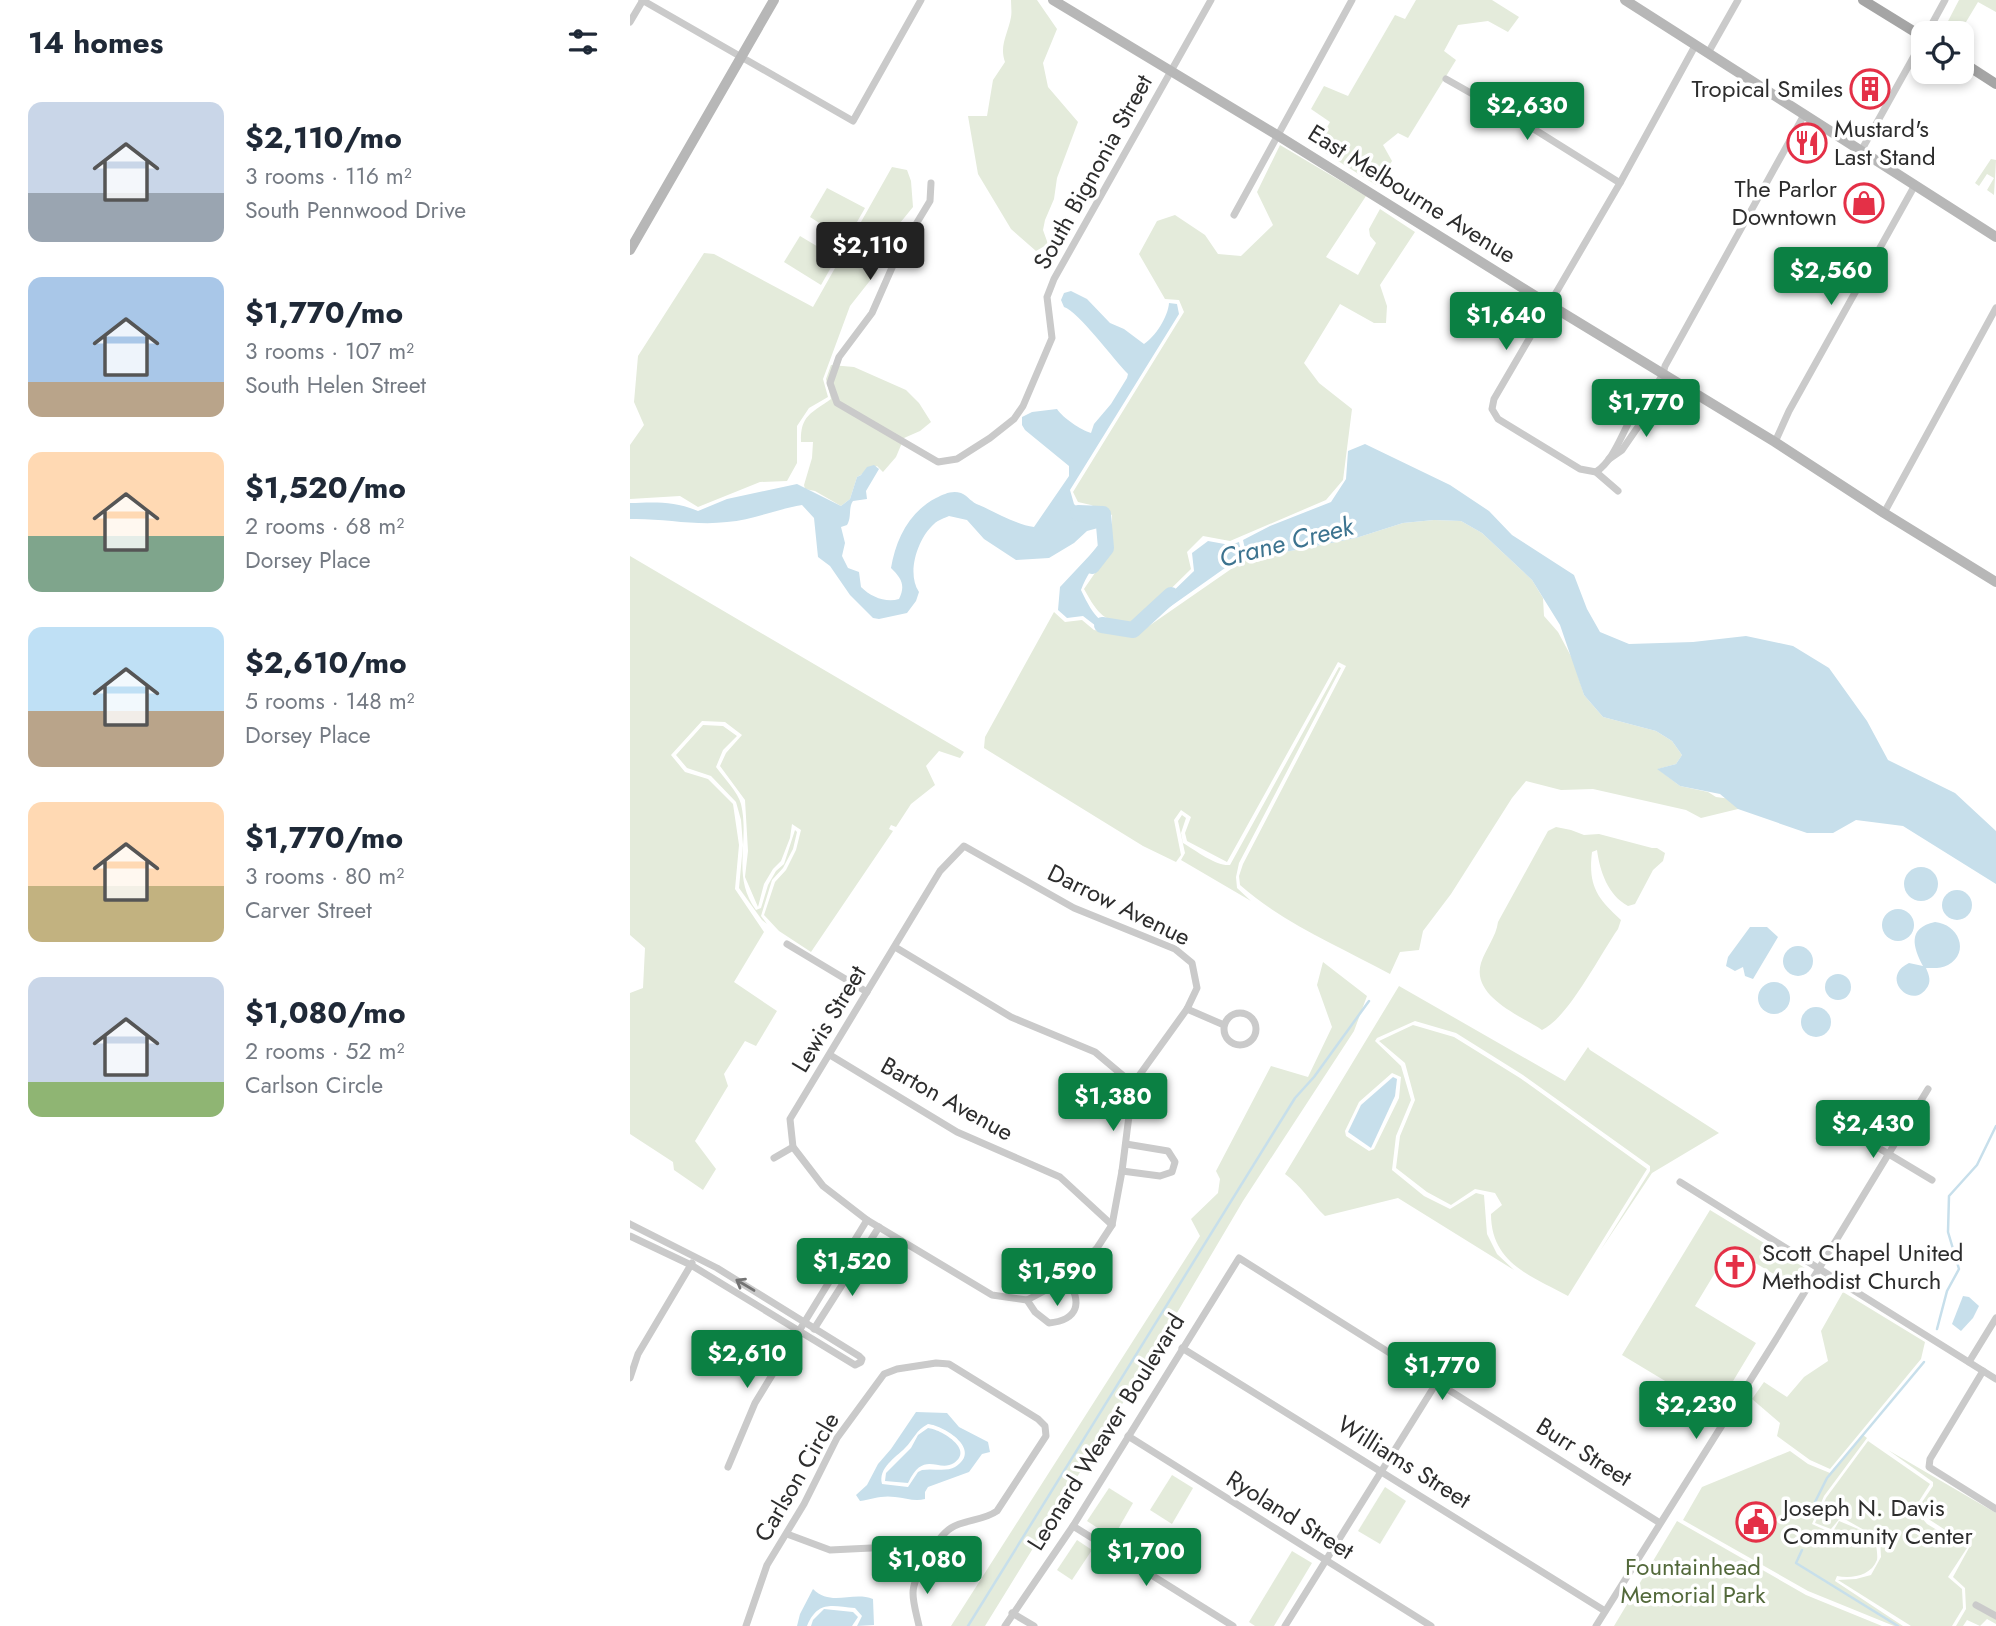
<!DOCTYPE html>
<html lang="en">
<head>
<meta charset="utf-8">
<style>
	:root { --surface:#fff; --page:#f6f6f7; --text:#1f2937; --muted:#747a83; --accent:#0b8043 }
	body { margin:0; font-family:Jost,sans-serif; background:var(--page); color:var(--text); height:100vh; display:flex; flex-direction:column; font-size:26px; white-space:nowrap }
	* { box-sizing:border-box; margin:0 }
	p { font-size:23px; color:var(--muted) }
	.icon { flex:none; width:38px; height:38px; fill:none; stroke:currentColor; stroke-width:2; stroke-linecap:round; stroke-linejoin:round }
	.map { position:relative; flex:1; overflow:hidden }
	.sheet { display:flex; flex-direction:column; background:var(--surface); width:630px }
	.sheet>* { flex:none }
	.fabs { position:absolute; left:1281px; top:21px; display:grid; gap:14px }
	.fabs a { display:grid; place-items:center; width:63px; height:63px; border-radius:14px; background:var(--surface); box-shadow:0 4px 10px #0003; font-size:35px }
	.price { position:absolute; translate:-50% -60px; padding:0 16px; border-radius:7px; background:var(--accent); color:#fff; font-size:23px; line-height:46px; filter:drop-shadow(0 2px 4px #0008) }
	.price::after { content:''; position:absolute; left:50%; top:42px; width:21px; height:16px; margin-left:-10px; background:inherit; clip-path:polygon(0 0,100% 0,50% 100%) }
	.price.selected { background:#222; color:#fff }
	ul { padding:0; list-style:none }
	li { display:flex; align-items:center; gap:21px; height:175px; padding:0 28px }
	li span { display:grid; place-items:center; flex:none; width:196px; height:140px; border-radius:14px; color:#555 }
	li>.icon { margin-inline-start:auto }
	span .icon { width:84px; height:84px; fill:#fffc; stroke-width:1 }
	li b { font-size:30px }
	h2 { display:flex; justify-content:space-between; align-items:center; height:84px; padding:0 28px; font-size:30px }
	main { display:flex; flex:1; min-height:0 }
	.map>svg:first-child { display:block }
	.green { fill:#e4ebdb; fill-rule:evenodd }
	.water { fill:#c7dfeb; fill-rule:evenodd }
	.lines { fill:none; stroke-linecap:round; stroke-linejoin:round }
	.stream { stroke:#c7dfeb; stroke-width:2.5 }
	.river { stroke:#c7dfeb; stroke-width:16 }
	.street { stroke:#cacaca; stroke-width:7 }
	.secondary { stroke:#b7b7b7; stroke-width:10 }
	.primary { stroke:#a5a5a5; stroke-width:10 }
	.oneway { stroke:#747474 }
	.labels { text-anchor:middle; stroke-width:7; stroke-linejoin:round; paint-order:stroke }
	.poi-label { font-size:24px; fill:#2d2d2d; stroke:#fff; text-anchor:start }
	.street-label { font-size:24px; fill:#2d2d2d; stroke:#fff }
	.park-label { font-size:24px; fill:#53693b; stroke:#fff }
	.water-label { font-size:26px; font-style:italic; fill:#3c738f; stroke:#fff }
</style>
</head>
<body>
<main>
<section class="sheet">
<h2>14 homes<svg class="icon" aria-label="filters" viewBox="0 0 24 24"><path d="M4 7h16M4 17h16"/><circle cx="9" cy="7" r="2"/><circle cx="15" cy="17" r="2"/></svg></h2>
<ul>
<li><span style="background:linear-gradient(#c9d6e8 65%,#9aa5b1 0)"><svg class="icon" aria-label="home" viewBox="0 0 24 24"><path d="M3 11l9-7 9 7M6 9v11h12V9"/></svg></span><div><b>$2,110/mo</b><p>3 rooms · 116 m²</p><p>South Pennwood Drive</p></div></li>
<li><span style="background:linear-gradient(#a9c7e8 75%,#b9a48a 0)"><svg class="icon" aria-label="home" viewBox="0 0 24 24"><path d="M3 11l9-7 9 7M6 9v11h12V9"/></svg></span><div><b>$1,770/mo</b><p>3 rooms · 107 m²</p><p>South Helen Street</p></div></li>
<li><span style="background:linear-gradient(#ffd9b3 60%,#7fa58c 0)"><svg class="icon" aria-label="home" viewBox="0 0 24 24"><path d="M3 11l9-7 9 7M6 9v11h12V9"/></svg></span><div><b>$1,520/mo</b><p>2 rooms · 68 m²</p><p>Dorsey Place</p></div></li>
<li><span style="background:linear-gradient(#bfe0f5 60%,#b9a48a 0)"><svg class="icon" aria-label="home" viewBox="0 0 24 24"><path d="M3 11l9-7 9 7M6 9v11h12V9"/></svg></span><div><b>$2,610/mo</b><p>5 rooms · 148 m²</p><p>Dorsey Place</p></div></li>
<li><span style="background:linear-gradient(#ffd9b3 60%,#c2b280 0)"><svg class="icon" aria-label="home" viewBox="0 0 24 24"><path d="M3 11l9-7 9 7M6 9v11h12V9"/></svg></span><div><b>$1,770/mo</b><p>3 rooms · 80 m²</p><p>Carver Street</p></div></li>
<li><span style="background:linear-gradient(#c9d6e8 75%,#8fb573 0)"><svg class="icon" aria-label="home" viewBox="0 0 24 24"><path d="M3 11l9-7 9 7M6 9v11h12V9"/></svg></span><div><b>$1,080/mo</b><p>2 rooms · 52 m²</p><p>Carlson Circle</p></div></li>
</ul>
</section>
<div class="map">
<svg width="1366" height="1626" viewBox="0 0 1366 1626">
	<rect width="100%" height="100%" fill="#fff"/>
	<g class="green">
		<path d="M381 0H407L427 29 413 63 418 87 448 122 427 178 424 199 415 220 413 230 418 244 406 251 381 229 348 174 338 116H357L363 80 375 62C369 45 378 34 381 17 382 12 381 6 381 0Z"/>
		<path d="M786 0H862L889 17 878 32 858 21 828 25 814 51 826 60 778 138 768 133 753 145 762 161 746 185 686 147 700 122 681 109 694 86 718 96 765 15 775 19Z"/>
		<path d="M1329 0H1366V12L1348 2 1330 32 1316 25Z"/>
		<path d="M650 145 736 196 696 257 728 275 746 243 740 236 739 229 750 209 785 232 750 285 757 306 756 323H744L710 304 674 363 689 383 722 409 713 480 696 500 600 541 573 536 557 552 561 569 503 626C473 620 469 616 454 589 473 562 483 549 482 515L461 505 448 502 443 492 554 312 549 300 535 299 509 254 527 221 545 215 575 235 588 254 611 256 643 225 627 192Z"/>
		<path d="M1361 159 1366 160 1364 195 1357 190 1364 178 1357 174 1349 186 1345 183Z"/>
		<path d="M262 167 277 170 281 181 283 207 261 234 246 273 220 306 193 379 198 397 179 408 167 426V463L157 481 130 482 68 507 50 496 0 499V445L14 425 4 402 8 356 74 253 84 254 183 307Z"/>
		<path d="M197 188 235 208 191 285 154 262 170 236 190 248 200 230 180 217Z"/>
		<path d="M201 365 224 367 276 390 289 403 301 422 290 431 274 438 266 457 253 472 247 466 227 477 220 499 211 506 185 491 175 489 174 485 182 458 183 442H171C170 415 182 413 201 399L196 379Z"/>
		<path d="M804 520 831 521 852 533 902 580 913 598 914 616 928 632 943 660 954 695 973 717 1026 731 1042 741 1052 755 1046 764 1028 769 1050 786 1078 792 1086 797 1101 799 1111 803 1108 809 1071 818 1056 810 963 789 931 790 896 781 882 798 821 894 793 931 789 950 770 952 760 974C709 946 654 924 610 885L609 876 613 864 716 666 708 662 597 862 557 841 555 833 561 817 551 810 544 820 551 855 546 862 513 846 354 748 355 737 424 612 435 622 452 620 464 630 503 637 617 558 666 550 726 538 773 523Z"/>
		<path d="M0 556 334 752 330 758 309 751 296 766 305 785 281 804 266 827 261 825 259 829 263 831 181 952 149 931 134 915 145 882 156 870 166 850 171 830 162 824 160 838 151 861 143 869 134 884 128 907 115 877 118 851 115 800 90 766 96 753 112 735 95 722 72 721 41 755 55 772 78 779 103 804 109 845 105 889 134 932 104 982 147 1011 126 1046 115 1041 94 1074 98 1086 65 1141 86 1169 73 1190 44 1170 43 1162 0 1134V993L13 988 15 948 0 935Z"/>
		<path d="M709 667 711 668 609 863 606 877 607 888 621 901 551 860 555 853 548 821 552 815 556 818 551 833 553 843C567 851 585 866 600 865Z"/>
		<path d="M73 725 93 726 107 736 93 750 86 767C94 778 108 792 111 804 120 842 101 876 126 910L131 908 138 885 146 871 154 864 165 830 167 832 163 849 153 868 142 880 131 916 137 924 132 920 109 888 113 845 111 820 106 802 81 776 57 768 46 755Z"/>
		<path d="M926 827 941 830 954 835 969 834 1022 848H1027L1035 853 1033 861 1023 870 1005 904 998 906C978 895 970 872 967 850L962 852C958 886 967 898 991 920L988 929C969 956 939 1017 912 1030 889 1015 841 996 851 963 856 948 866 937 868 922L918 831Z"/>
		<path d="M693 962 737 996 724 1031 613 1201 515 1367 355 1626H321L570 1236 561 1219 588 1193 590 1179 586 1171 641 1066 678 1077 702 1027 687 985Z"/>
		<path d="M769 986 935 1081 958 1047 960 1050 1089 1133 1022 1173 970 1251 1020 1171V1166L893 1075 826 1033 785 1021 747 1038 745 1041 771 1066 781 1100 766 1136 762 1170 794 1196 820 1209 846 1193 854 1195 857 1234 867 1254 884 1270 768 1198 695 1216C681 1203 671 1185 655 1174ZM762 1073 771 1077 769 1098 744 1149 739 1151 716 1136 715 1131 729 1102Z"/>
		<path d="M783 1025 824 1037 890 1078 1017 1169 938 1296C901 1276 861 1263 861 1214L872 1205 865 1193 845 1189 821 1205 797 1192 766 1168 770 1136 785 1100 775 1063 749 1041Z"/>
		<path d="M1080 1210 1175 1268 1164 1286 1100 1248 1065 1306 1126 1343 1085 1411 992 1355Z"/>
		<path d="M1213 1292 1295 1342 1291 1359 1200 1469 1180 1460 1147 1436 1150 1423 1122 1399 1134 1382 1157 1397 1174 1377 1198 1361 1191 1331Z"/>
		<path d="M1233 1435 1237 1438 1194 1496 1182 1524 1202 1533 1209 1521 1233 1531 1246 1542C1246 1547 1248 1555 1247 1560 1241 1576 1221 1579 1207 1576L1205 1581 1273 1626H1264L1178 1591 1053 1520 1072 1487 1160 1451 1178 1464 1200 1473Z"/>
		<path d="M1238 1441 1300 1484 1284 1509 1297 1524 1337 1548 1318 1577 1332 1589 1333 1608 1322 1626H1281L1208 1580 1226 1579 1241 1575 1251 1557 1250 1539 1211 1517 1201 1529 1185 1523 1196 1498Z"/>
		<path d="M1258 1450 1366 1513V1624L1357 1619 1350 1626 1337 1620 1333 1626H1326L1336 1609 1335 1588 1323 1577 1340 1546 1300 1520 1288 1508 1303 1486V1482Z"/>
		<path d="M542 1475 563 1488 542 1524 520 1510Z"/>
		<path d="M755 1487 776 1501 750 1544 728 1531Z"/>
		<path d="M479 1488 503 1503 483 1538 457 1521Z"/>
		<path d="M1047 1521 1176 1595 1252 1626H984Z"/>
		<path d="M447 1540 462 1550 442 1580 427 1570Z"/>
		<path d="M662 1551 682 1563 644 1626H625L619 1622Z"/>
	</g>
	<g class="water">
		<path d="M441 291 457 299 480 323 494 329 514 344C525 337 538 317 539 303L547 304 549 314 440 490 444 504 451 511 462 510 478 517C480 559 463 558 451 590 465 619 470 626 503 630L564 571 562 553 578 541 600 545 609 542 612 556 503 633 466 626 453 616 437 618 428 610 430 587 476 538 468 528 457 531 444 543 419 558 386 560 354 539 337 520 319 516C315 518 308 520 304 524 288 538 276 573 289 592L286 601 277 613 249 619 243 618 220 595 200 566 188 557 184 518 172 505C147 509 123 520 97 522 65 526 33 518 0 519V503C25 502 45 501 68 511L97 499 167 484 211 506 220 499 227 477 231 475 237 467 244 465 249 469 236 491 237 499 223 501C218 508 222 517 217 525L211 527 215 543 212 556 218 568 229 572 231 587C241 597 256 603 269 599 276 585 271 578 261 568 266 539 279 512 306 498 314 494 322 490 331 493 338 496 342 503 349 505 365 512 387 525 404 527L439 476V466L395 430 392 425V417L402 412 427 409C433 418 451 430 461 433L464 424 481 404 497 378 498 374C484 360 448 311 434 307L431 300 434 293Z"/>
		<path d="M735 444 820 485 859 511 882 535 944 575 957 609 970 632 999 644 1063 642 1116 636 1163 646 1199 668 1237 721 1258 760 1325 793 1366 831V884L1273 826 1226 820 1203 833H1177L1108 809 1090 794 1050 786 1027 769 1046 764 1052 755 1042 741 1026 731 973 717 954 695 930 625 902 580 852 533 831 521 804 520 773 523 726 538 666 550 617 558 613 540 640 526 701 502 716 479 718 451Z"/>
		<circle cx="1291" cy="884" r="17"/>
		<circle cx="1327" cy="905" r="15"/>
		<circle cx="1268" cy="925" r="16"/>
		<path d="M1305 922C1328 924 1341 952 1318 965 1311 969 1303 968 1296 968 1299 975 1302 982 1296 989 1281 1010 1249 977 1279 963L1293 966C1283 947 1277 928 1305 922Z"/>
		<path d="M1120 927H1137L1148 937 1123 979 1115 976 1113 967 1105 971 1096 966 1098 957Z"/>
		<circle cx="1168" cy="961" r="15"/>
		<circle cx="1208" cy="987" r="13"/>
		<circle cx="1144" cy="998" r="16"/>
		<circle cx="1186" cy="1022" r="15"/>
		<path d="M763 1077 767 1079 765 1096 741 1148 718 1132 731 1105Z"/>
		<path d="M1333 1296 1339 1297 1349 1306 1343 1318 1331 1331 1322 1324Z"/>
		<path d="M286 1412 317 1413 329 1427 358 1442 360 1452 352 1454 339 1472 298 1487 295 1492V1499C285 1502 276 1498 265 1497 252 1495 242 1499 230 1501L226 1495 237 1485 248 1464 261 1449ZM298 1424C315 1426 353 1450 325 1467 317 1472 302 1468 292 1470L288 1472 278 1487 252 1484C248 1468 265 1458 275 1448 284 1439 286 1430 298 1424Z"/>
		<path d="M298 1428C310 1429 345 1449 324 1463 308 1473 294 1449 278 1483L255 1481 256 1473 281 1448 288 1435Z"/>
		<path d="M183 1589C201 1607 222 1591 243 1599L244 1625 227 1626 232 1616 225 1608C202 1606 188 1600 177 1626H167L170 1614Z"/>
		<path d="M194 1609 223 1612 228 1617 222 1626H181L183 1620Z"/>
	</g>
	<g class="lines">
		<g class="stream">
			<path d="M1307 1329 1317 1291 1329 1269 1318 1232 1319 1196 1347 1165 1366 1126"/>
			<path d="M1180 1512 1197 1478 1294 1362"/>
			<path d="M1172 1550 1166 1563 1268 1626"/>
			<path d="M338 1626 665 1098 684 1077 739 1001"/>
		</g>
		<g class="river">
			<path d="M448 513 473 514 476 548 462 566"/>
			<path d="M472 625 503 630 541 595"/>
		</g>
		<g class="street">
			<path d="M12 0 223 121 291 0"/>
			<path d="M0 22 13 0"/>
			<path d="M1297 33 1315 0"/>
			<path d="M1078 53 1108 0"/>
			<path d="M816 79 899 126 990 183"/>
			<path d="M1231 151 1293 40"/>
			<path d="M301 183 300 201 268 254 242 313 209 357 200 383 207 403 308 462 327 459 360 438 384 419 393 406 422 338 417 297 424 279 581 0"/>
			<path d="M604 215 722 0"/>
			<path d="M1145 442 1159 411 1285 185"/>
			<path d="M979 459 992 450 1012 421 1020 396 1033 374 1035 366 1174 115"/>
			<path d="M966 472C992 454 994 414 1020 396"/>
			<path d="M988 491 966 472 950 469 868 419 862 409 864 399 990 183 1065 46"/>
			<path d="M1254 513 1366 308"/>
			<path d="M334 846 444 908 545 949 562 963 567 988 557 1009 503 1084 492 1171 482 1225 467 1248 437 1279 397 1300 362 1295 237 1220 193 1186 163 1147 160 1119 310 871Z"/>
			<path d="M157 944 237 992"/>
			<path d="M265 947 381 1017 465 1052 503 1084"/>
			<path d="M557 1009 594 1025"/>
			<circle cx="610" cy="1029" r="16"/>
			<path d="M200 1055 327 1132 430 1177 482 1225"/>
			<path d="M1197 1117 1302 1180"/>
			<path d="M144 1158 163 1147"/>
			<path d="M492 1171 530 1176 542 1172 545 1162 538 1151 496 1144"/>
			<path d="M1050 1182 1366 1379"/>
			<path d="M0 1224 87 1268 229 1356 232 1359 231 1362 225 1365 61 1265 0 1236"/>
			<path d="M397 1300 405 1312 419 1323C448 1320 453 1303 437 1279"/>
			<path d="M184 1329 249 1227"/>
			<path d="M552 1348 975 1611"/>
			<path d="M1339 1362 1366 1318"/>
			<path d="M1353 1371 1300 1459 1299 1467 1366 1509"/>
			<path d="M0 1378 8 1354 62 1263"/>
			<path d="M498 1436 801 1626"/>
			<path d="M98 1467 125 1403 237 1220"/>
			<path d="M443 1526 603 1626"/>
			<path d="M157 1534 200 1550 262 1547 293 1564"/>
			<path d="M1346 1605 1366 1616"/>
			<path d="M382 1613 404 1626"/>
			<path d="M116 1626 137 1565 174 1504 207 1438 254 1374 267 1369 306 1363 319 1364 408 1419 415 1426 416 1436 367 1511C353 1521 335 1519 321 1528 307 1537 283 1577 283 1593 283 1604 287 1616 289 1626"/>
			<path d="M375 1626 443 1526 609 1258 1030 1523"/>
			<path d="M655 1626 807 1382"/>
			<path d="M966 1626 1148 1336 1298 1089"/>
		</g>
		<g class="secondary">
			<path d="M423 0 647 135 920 305 1145 442 1254 513 1366 582"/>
			<path d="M995 0 1366 237"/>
			<path d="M0 250 144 0"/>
		</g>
		<g class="primary">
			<path d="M1233 0 1293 37"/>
			<path d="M1332 62 1366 84"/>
		</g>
	</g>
	<defs><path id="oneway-shaft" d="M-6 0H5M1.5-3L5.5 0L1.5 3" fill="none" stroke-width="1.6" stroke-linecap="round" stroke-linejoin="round" transform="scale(1.75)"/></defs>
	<use class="oneway" href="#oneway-shaft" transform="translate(115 1285) rotate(-149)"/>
	<defs>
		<g id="building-ring" transform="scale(2.0125)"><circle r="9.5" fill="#fff" stroke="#e43047" stroke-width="1.5"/><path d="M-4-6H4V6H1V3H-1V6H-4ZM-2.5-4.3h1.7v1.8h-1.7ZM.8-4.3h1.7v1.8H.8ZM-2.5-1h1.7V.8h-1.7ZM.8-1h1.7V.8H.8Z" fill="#e43047"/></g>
		<g id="restaurant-ring" transform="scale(2.0125)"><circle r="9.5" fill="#fff" stroke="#e43047" stroke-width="1.5"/><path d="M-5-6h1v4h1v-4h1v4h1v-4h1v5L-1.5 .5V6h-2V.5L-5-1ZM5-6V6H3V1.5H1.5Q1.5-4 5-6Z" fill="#e43047"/></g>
		<g id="shop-ring" transform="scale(2.0125)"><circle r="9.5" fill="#fff" stroke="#e43047" stroke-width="1.5"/><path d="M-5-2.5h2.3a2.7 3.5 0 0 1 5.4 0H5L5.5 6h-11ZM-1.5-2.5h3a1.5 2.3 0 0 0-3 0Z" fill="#e43047"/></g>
		<g id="church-ring" transform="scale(2.0125)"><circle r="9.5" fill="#fff" stroke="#e43047" stroke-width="1.5"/><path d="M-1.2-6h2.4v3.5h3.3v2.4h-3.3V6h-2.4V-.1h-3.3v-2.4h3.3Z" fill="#e43047"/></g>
		<g id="civic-ring" transform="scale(2.0125)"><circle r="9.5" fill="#fff" stroke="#e43047" stroke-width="1.5"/><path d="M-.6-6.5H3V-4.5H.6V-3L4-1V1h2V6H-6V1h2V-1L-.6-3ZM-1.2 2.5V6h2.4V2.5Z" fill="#e43047"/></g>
	</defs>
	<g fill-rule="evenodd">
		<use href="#building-ring" x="1240" y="89"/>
		<use href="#restaurant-ring" x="1177" y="143"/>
		<use href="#shop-ring" x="1234" y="203"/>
		<use href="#church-ring" x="1105" y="1267"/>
		<use href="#civic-ring" x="1126" y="1522"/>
	</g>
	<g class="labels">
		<g class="poi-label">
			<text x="1213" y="97" text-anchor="end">Tropical Smiles</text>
			<text x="1204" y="137">Mustard's<tspan x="1204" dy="28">Last Stand</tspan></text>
			<text x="1207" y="197" text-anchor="end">The Parlor<tspan x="1207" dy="28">Downtown</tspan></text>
			<text x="1132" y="1261">Scott Chapel United<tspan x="1132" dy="28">Methodist Church</tspan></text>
			<text x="1153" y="1516">Joseph N. Davis<tspan x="1153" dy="28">Community Center</tspan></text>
		</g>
		<g class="street-label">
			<text transform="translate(463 172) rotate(-61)" y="8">South Bignonia Street</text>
			<text transform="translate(782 194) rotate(32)" y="8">East Melbourne Avenue</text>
			<text transform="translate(489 905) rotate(26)" y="8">Darrow Avenue</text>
			<text transform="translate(199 1019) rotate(-59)" y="8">Lewis Street</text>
			<text transform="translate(317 1099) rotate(29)" y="8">Barton Avenue</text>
			<text transform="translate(476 1432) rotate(-58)" y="8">Leonard Weaver Boulevard</text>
			<text transform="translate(954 1452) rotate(32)" y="8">Burr Street</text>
			<text transform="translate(774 1462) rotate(32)" y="8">Williams Street</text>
			<text transform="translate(167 1477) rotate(-60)" y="8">Carlson Circle</text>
			<text transform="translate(660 1515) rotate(32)" y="8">Ryoland Street</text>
		</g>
		<g class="park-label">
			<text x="1063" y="1575">Fountainhead<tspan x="1063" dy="28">Memorial Park</tspan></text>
		</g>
		<g class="water-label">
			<text transform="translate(656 542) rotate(-14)" y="9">Crane Creek</text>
		</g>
	</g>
</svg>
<div class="fabs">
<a><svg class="icon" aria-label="locate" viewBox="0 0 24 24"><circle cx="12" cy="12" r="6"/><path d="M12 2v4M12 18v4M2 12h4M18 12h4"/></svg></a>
</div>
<b class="price" style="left:897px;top:142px">$2,630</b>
<b class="price selected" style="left:240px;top:282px">$2,110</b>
<b class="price" style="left:1201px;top:307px">$2,560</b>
<b class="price" style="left:876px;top:352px">$1,640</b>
<b class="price" style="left:1016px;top:439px">$1,770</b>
<b class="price" style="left:483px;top:1133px">$1,380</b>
<b class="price" style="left:1243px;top:1160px">$2,430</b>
<b class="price" style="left:222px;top:1298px">$1,520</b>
<b class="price" style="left:427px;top:1308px">$1,590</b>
<b class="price" style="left:117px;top:1390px">$2,610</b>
<b class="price" style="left:812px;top:1402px">$1,770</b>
<b class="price" style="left:1066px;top:1441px">$2,230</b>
<b class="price" style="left:516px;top:1588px">$1,700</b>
<b class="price" style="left:297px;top:1596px">$1,080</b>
</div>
</main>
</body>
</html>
